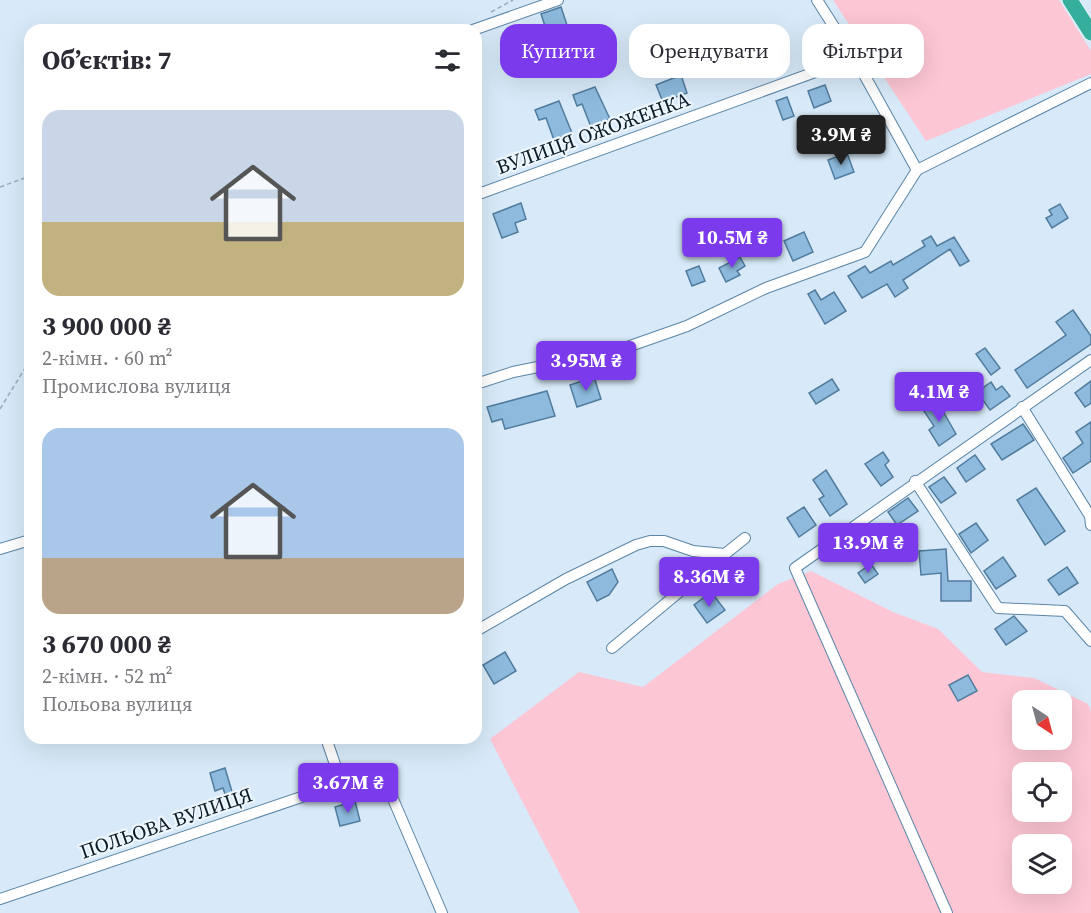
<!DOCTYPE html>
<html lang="uk">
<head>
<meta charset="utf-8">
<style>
	:root { --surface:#fff; --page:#f2f2f3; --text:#2b2b33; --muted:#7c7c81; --accent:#7c3aed }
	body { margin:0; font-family:"Source Serif 4",serif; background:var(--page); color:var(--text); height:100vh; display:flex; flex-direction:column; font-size:22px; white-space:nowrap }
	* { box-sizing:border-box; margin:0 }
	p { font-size:20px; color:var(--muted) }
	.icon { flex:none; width:33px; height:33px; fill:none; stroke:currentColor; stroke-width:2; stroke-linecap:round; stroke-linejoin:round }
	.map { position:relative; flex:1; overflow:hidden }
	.side { position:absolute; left:24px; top:24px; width:458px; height:720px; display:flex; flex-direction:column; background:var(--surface); border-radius:18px; box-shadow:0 6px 24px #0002 }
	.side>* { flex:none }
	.top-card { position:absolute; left:500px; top:24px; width:501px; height:54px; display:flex; gap:12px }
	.needle { width:39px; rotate:144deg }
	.fabs { position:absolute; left:1012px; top:690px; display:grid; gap:12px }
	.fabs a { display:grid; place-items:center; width:60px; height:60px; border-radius:12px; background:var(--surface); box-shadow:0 6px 24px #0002; font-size:30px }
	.price { position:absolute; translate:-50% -51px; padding:0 14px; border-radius:6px; background:var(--accent); color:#fff; font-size:20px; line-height:39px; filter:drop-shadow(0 2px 3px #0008) }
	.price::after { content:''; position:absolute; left:50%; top:36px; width:18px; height:14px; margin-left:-9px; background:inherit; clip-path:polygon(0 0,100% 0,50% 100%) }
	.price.current { background:#222; color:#fff }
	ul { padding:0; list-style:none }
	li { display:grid; align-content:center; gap:12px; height:318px; padding:0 18px }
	li span { display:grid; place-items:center; height:186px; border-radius:18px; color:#555 }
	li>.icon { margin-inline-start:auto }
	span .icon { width:108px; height:108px; fill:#fffc; stroke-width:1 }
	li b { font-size:26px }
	h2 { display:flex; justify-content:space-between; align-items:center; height:72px; padding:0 18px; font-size:26px }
	.tag { padding:0 21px; border-radius:18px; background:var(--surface); box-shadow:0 6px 24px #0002; font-size:21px; line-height:54px }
	.tag.current { background:var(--accent); color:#fff }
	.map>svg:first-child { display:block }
	.green { fill:#fdc6d4; fill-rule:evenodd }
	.building { fill:#8dbadd; stroke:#517c9d; stroke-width:1.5 }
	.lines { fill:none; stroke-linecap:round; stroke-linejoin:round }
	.minor-casing { stroke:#5a85a7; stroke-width:12 }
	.highway-casing { stroke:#fff; stroke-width:16 }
	.path { stroke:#9aacba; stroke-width:1.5; stroke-dasharray:4.5 3; stroke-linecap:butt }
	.minor { stroke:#fff; stroke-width:10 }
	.highway { stroke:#36ae9e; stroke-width:15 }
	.labels { text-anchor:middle; stroke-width:4.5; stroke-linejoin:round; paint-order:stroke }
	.street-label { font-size:20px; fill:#0a1c28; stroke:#edf6fd }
</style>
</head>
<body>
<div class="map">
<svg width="1091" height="913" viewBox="0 0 1091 913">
	<rect width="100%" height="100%" fill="#d8eaf9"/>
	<g class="green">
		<path d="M833 0H1059L1091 51V74L926 141Z"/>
		<path d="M811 571 893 612 938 629 982 672 1034 678 1088 704 1091 712V913H580L490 739 579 672 643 687 778 584ZM1023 700H1062V740H1023ZM1023 772H1062V812H1023ZM1023 844H1062V884H1023Z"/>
	</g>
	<g class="building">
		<path d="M561 7 568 28 548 35 541 14Z"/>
		<path d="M681 75 687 93 663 102 656 85Z"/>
		<path d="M825 85 831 101 814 108 808 91Z"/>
		<path d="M595 87 610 119 591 127 582 104 577 106 573 95Z"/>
		<path d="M787 97 794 116 783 120 776 101Z"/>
		<path d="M559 101 572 133 554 140 546 118 539 120 535 110Z"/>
		<path d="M847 153 854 172 835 179 828 160Z"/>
		<path d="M521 203 526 219 515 223 518 232 502 238 493 214Z"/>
		<path d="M1060 204 1068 218 1052 228 1046 218 1052 215 1049 210Z"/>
		<path d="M804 232 813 252 793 261 784 241Z"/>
		<path d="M931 236 937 246 954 237 969 261 960 266 950 249 903 280 908 288 895 297 887 284 862 298 848 276 865 266 870 273 891 261 893 265 925 246 922 241Z"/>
		<path d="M740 257 745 266 737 271 740 275 726 282 719 268Z"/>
		<path d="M699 266 705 281 692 286 686 271Z"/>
		<path d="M815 290 821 300 834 292 846 311 825 324 808 294Z"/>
		<path d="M1073 310 1091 336V344L1027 388 1015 370 1066 335 1056 322Z"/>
		<path d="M985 348 1000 368 991 375 976 354Z"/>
		<path d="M594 377 601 399 577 407 570 385Z"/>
		<path d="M832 379 839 390 816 404 809 393Z"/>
		<path d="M1091 381V403L1085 407 1075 393Z"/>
		<path d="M991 382 996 390 1002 386 1010 396 990 410 977 392Z"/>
		<path d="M547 391 555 416 505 429 502 419 492 422 487 407Z"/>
		<path d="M936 399 956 434 939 446 929 430 934 426 922 408Z"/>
		<path d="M1091 422V461L1073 473 1063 458 1083 443 1076 432Z"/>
		<path d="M1023 424 1034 440 1002 460 991 444Z"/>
		<path d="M883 452 889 461 885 465 893 477 881 486 865 464Z"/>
		<path d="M975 455 985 469 966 482 957 468Z"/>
		<path d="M826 470 847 504 830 516 819 499 824 496 813 480Z"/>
		<path d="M944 477 956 493 941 503 929 487Z"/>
		<path d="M1036 488 1065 531 1045 545 1017 500Z"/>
		<path d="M908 498 918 511 897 525 888 512Z"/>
		<path d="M804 507 816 525 799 537 787 518Z"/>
		<path d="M976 523 988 540 971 553 959 534Z"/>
		<path d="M946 549 948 581H971V601H941V573L921 575 919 551Z"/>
		<path d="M1003 557 1016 576 996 589 984 571Z"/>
		<path d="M871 564 878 574 865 583 858 573Z"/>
		<path d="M1067 567 1078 583 1059 595 1048 580Z"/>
		<path d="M612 569 618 582 609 595 597 601 587 582Z"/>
		<path d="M711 592 725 610 707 623 694 605Z"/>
		<path d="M1014 616 1027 631 1006 645 995 629Z"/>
		<path d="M505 652 516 671 494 684 483 665Z"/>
		<path d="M968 675 977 691 958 701 949 685Z"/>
		<path d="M225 768 233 795 226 797 223 788 215 791 210 773Z"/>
		<path d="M355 801 360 821 340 826 335 807Z"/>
	</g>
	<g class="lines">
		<g class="minor-casing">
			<g id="minor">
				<path d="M817 0 861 69 917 170"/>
				<path d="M473 30 558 0"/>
				<path d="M917 170 1091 83"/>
				<path d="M476 195 829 67 861 69"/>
				<path d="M476 384 513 372 613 352 687 326 766 288 865 252 917 170"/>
				<path d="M1022 407 1090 516 1091 525"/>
				<path d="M915 481 998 608 1065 611 1091 641"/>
				<path d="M0 549 30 540"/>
				<path d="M476 631 566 579 636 545 650 541H664L693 551 725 554 745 538"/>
				<path d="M612 648 725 554"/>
				<path d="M326 738 339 776 367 778 387 785 442 913"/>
				<path d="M0 899 328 788 339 776"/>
				<path d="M947 913 795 568 1091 360"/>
			</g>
		</g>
		<g class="highway-casing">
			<path id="highway" d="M1070 0 1091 33"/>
		</g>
		<g class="path">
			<path d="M491 12 513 0"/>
			<path d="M0 187 30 176"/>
			<path d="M0 409 30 360"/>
		</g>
		<use href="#minor" class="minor"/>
		<use href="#highway" class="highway"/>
	</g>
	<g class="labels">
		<g class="street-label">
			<text transform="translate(593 133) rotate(-20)" y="7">ВУЛИЦЯ ОЖОЖЕНКА</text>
			<text transform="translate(166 823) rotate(-19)" y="7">ПОЛЬОВА ВУЛИЦЯ</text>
		</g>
	</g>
</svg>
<div class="fabs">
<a><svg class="needle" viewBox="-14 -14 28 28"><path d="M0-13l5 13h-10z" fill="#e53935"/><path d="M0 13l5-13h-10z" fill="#7c7c81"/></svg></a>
<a><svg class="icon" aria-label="locate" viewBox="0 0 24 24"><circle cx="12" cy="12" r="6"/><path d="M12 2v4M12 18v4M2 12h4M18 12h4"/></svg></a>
<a><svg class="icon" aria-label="layers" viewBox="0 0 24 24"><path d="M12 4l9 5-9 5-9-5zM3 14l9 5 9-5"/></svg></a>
</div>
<b class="price current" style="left:841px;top:166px">3.9M ₴</b>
<b class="price" style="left:732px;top:269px">10.5M ₴</b>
<b class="price" style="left:586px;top:392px">3.95M ₴</b>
<b class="price" style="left:939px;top:423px">4.1M ₴</b>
<b class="price" style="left:868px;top:574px">13.9M ₴</b>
<b class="price" style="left:709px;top:608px">8.36M ₴</b>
<b class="price" style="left:348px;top:814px">3.67M ₴</b>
<div class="top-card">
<a class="tag current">Купити</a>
<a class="tag">Орендувати</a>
<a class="tag">Фільтри</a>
</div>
<section class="side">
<h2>Об’єктів: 7<svg class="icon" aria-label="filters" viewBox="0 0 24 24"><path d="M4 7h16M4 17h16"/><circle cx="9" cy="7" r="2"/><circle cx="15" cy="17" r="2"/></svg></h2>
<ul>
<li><span style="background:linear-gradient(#c9d6e8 60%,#c2b280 0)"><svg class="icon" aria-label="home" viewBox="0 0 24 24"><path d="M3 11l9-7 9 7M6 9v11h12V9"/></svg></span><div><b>3 900 000 ₴</b><p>2-кімн. · 60 m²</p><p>Промислова вулиця</p></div></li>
<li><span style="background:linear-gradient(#a9c7e8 70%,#b9a48a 0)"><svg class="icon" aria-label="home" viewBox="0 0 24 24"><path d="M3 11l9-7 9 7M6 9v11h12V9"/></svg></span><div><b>3 670 000 ₴</b><p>2-кімн. · 52 m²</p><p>Польова вулиця</p></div></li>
</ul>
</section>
</div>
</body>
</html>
